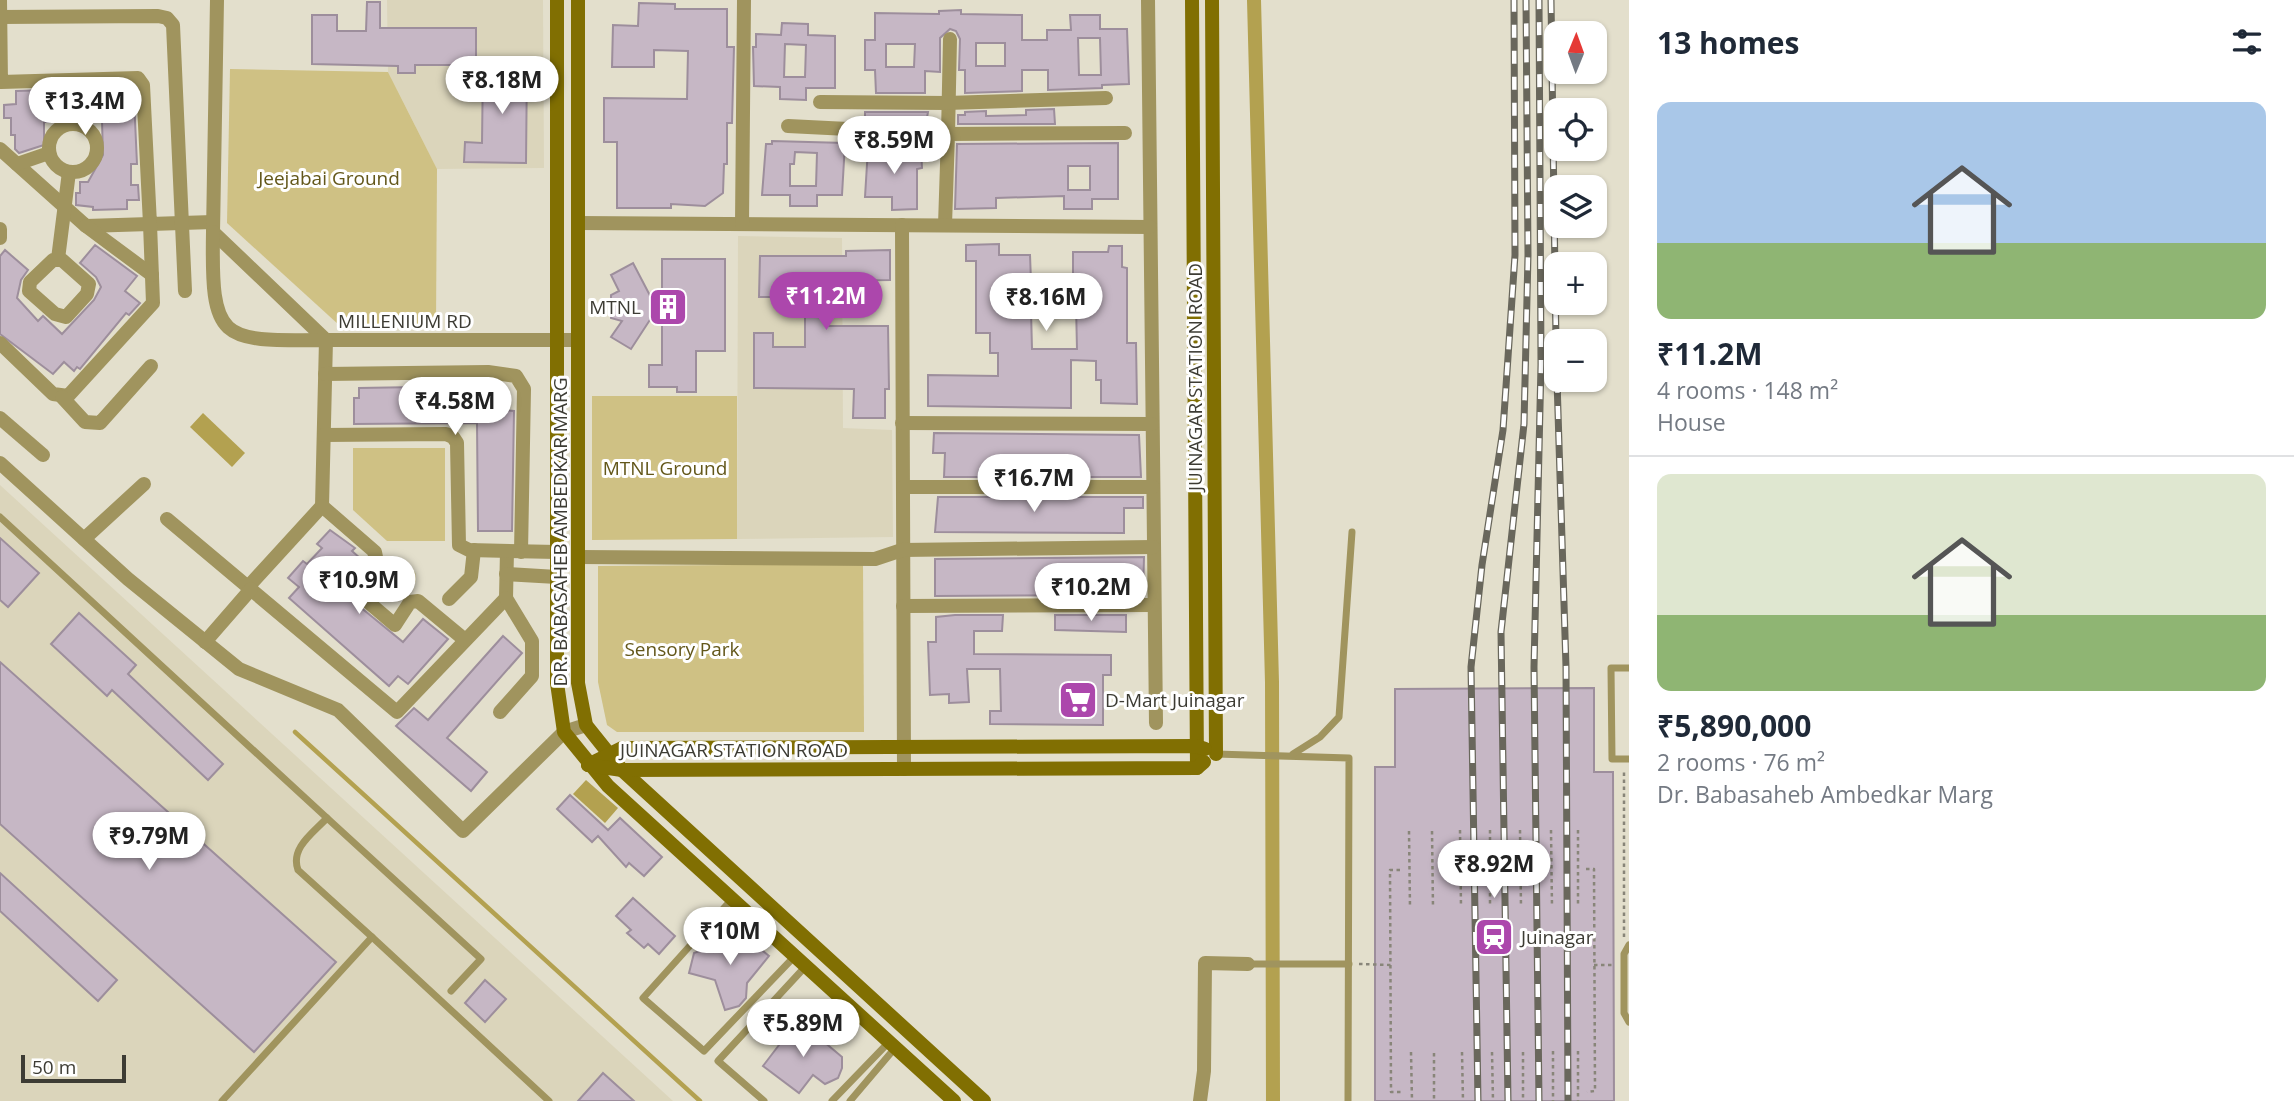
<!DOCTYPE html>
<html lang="en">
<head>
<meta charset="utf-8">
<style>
	:root { --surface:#fff; --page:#f6f6f7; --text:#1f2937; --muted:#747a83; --line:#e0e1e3; --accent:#ac47ac }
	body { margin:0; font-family:"Open Sans",sans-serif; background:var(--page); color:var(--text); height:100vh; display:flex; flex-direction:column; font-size:26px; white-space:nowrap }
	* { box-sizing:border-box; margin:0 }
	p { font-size:23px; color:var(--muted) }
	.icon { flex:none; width:38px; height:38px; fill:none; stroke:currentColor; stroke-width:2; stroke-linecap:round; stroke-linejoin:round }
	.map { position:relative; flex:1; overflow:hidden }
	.panel { display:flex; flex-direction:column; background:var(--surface); width:665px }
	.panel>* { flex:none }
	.needle { width:46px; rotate:1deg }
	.tools { position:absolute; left:1544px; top:21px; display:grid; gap:14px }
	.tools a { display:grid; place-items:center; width:63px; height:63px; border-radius:14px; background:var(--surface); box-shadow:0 2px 5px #0004; font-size:35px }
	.scale { position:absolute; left:21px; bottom:18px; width:105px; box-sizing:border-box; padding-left:7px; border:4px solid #3d3c34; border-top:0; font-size:19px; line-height:24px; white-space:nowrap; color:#3d3c34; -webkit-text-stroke:5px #fff; paint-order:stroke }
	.price { position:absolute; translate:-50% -60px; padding:0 16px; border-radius:24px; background:#fff; color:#222; font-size:23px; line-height:46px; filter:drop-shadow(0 2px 4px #0008) }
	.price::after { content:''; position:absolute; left:50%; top:42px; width:21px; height:16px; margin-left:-10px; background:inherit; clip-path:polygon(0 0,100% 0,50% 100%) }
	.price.selected { background:var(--accent); color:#fff }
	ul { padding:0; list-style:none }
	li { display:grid; align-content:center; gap:14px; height:371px; padding:0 28px }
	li+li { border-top:2px solid var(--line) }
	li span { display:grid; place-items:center; height:217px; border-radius:14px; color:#555 }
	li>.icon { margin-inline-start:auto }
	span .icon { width:126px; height:126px; fill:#fffc; stroke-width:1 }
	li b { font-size:30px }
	h2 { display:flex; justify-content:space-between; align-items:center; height:84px; padding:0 28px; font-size:30px }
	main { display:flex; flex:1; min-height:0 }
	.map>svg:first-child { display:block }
	.built { fill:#dbd5bb }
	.green { fill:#cfc184 }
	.water { fill:#b3a150 }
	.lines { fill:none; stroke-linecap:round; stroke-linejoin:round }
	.stream { stroke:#b3a150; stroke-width:4.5 }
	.canal { stroke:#b3a150; stroke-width:14 }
	.building { fill:#c6b7c5; stroke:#9d8e9c; stroke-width:2; fill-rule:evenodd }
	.path { stroke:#888579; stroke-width:2.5; stroke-dasharray:3.5 3.5; stroke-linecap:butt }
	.lane { stroke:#a0945e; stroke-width:7 }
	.street { stroke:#a0945e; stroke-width:14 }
	.secondary { stroke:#816f02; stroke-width:14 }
	.rail-casing { stroke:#69675c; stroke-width:7 }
	.rail { stroke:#fff; stroke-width:4.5; stroke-dasharray:13; stroke-linecap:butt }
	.labels { text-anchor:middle; stroke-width:6; stroke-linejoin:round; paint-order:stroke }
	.park-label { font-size:19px; fill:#63571a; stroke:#fff }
	.poi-label { font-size:19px; fill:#3d3c34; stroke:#fff; text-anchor:start }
	.street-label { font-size:19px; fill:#3d3c34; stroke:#fff }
</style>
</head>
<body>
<main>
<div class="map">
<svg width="1629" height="1101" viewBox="0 0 1629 1101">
	<rect width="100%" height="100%" fill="#e3dfcc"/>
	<g class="built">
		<path d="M387 0H543L544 168 437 169 388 72Z"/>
		<path d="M738 236 842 238 843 428 892 430 893 537 737 539Z"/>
		<path d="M0 485 673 1101H0Z"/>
	</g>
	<g class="green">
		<path d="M230 69 388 72 437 169 436 326 339 325 227 223Z"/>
		<path d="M592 396H737V539L592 540Z"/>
		<path d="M353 448H445V541H387L353 510Z"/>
		<path d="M863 564 864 732H617L607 725 598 682V566Z"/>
		<circle cx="402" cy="578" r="14"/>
	</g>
	<g class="water">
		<path d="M203 413 245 453 232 467 190 427Z"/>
		<path d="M586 780 618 808 605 823 573 794Z"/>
	</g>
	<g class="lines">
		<path class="stream" d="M295 732 700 1101"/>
		<path class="canal" d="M1254 0 1272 682 1273 1101"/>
	</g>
	<g class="building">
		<path d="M367 2H380V28H476V65H415V73H398V66L312 64V15H337V31H366Z"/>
		<path d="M639 3 675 4V9H727V47H734L732 123H727V164H724L723 193 705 206 671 204V208H617V142H604V98L687 99 688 51 654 50V67H612L613 25 638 26Z"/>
		<path d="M961 10V14L1022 15V40H1047V30H1071L1070 15H1100V29H1127L1129 84 1102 85V88L1048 90V70H1022V91L965 93V70H959L960 39 956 31 950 29 940 38V72L925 71V93H876L875 70H865V40H875V13L939 14V11ZM1078 38H1100L1101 75H1079ZM976 43H1005V66H976ZM886 44H915L914 67H886Z"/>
		<path d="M782 23 808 24V35L835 36V88H806V100L780 99V87L754 86 753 47H756V34L781 35ZM785 44 806 45 805 77H784Z"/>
		<path d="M483 63H527L526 163 464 162 465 142 482 143Z"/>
		<path d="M117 88 120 98H134L137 164H131V185H138L139 200H127V209L93 210V207L76 205V193H80V182H88L103 155 102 121 44 122V145L19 153 15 149V135H11V118H4V105L16 104V91Z"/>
		<path d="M1054 109 1055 124H958V115H965V112L986 111V116L1026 115V110Z"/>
		<path d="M865 112H928L926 123 865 120Z"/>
		<path d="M772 141 845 143 842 195H817V206H790V195H762L766 144H772ZM795 152 817 153 816 186H790V164H794Z"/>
		<path d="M1118 143V199H1092V209H1064V196L996 198V208L955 209 957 144ZM1068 166H1090V190H1068Z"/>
		<path d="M868 148 921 149 922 168 917 169V209L892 210V197H865Z"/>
		<path d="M999 244V255H1030L1031 281 1073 278V252H1108L1109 246H1122V267L1127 268V343H1136L1137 404 1101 403V380H1096V361L1071 360V408L928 406V375L998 376V353H990V333H976V261H966V245ZM1000 283H1021V308H1000ZM1047 305H1076L1077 349H1032L1031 311H1047Z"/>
		<path d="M95 245 137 276 125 291 140 303 129 315 126 313 80 369 77 367 74 371 64 362 53 374 0 334V256L5 250 28 270 21 280 17 298 38 321 43 316 62 334 94 300 101 287 96 277 80 263Z"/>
		<path d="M890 250V280L826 281V326H888L889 389H885V418H853L854 389 754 388V333H773V347H805V297H759L760 256H846V251Z"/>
		<path d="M662 259H725V351H696V392H677V387H649V365H662Z"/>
		<path d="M633 263 657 309 631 349 611 337 622 321 611 318V295L619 291 611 275Z"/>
		<path d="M478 386 479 408 514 411 512 531H478L477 423 354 424V398H359V388Z"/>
		<path d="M934 433 1139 435 1141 477H944L945 453H933Z"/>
		<path d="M938 497H1143V508H1124V533L935 532Z"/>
		<path d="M330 530 355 548 352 551 361 559 342 578V590L348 597 403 642 423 619 448 639 408 684 398 676 389 686 289 598 299 587 288 578 303 561 307 564 322 548 317 544Z"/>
		<path d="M0 538 39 573 8 607 0 600Z"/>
		<path d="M1144 557 1143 595 935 596V559Z"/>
		<path d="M79 613 136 665 128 674 223 764 208 780 112 690 107 696 51 644Z"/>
		<path d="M955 615H1003L1002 631H974V654L1111 655V675H1103V725L990 724V711H1001L1000 669H967L969 702 949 703V694L930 695 928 642H936V617Z"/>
		<path d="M1055 615H1126V632L1055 630Z"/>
		<path d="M503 636 522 653 447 738 487 772 471 791 396 726 414 708 428 720Z"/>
		<path d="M0 662 336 962 254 1052 0 824Z"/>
		<path d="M1594 688V772H1613L1614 1101H1375V767H1395V689Z"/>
		<path d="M570 795 608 830 620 818 662 857 644 876 629 863 626 867 598 836 592 842 557 809Z"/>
		<path d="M0 873 117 980 98 1001 0 911Z"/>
		<path d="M633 898 675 936 659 954 648 944 644 948 627 933 631 930 616 916Z"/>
		<path d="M734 927 769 956 747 983 746 998 739 1006 725 1010 715 980 689 973 694 953 705 949 713 952Z"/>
		<path d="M485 980 506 999 485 1022 465 1003Z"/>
		<path d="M804 1025 842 1057V1068L838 1078 825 1084 813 1075 799 1093 763 1066 779 1045 775 1042 788 1026Z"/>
		<path d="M603 1073 634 1101H578Z"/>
	</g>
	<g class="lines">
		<g class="path">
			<path d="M1460 830 1461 907"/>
			<path d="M1490 830V907"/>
			<path d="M1520 830 1521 907"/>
			<path d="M1551 830 1552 907"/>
			<path d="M1578 830V907"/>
			<path d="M1409 831 1410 908"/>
			<path d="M1432 831 1433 908"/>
			<path d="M1586 869H1594L1595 1091 1587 1092"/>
			<path d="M1400 870H1390L1391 1092H1402"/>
			<path d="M1624 937V769"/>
			<path d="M1359 964 1391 965"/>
			<path d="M1594 965H1615"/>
			<path d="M1553 1051V1101"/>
			<path d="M1578 1051V1101"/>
			<path d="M1411 1052 1412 1101"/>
			<path d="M1462 1052 1463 1101"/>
			<path d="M1492 1052 1493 1101"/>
			<path d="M1523 1052V1101"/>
			<path d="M1434 1053V1101"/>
		</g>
		<g class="lane">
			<path d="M0 517 327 818"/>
			<path d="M1629 668H1611L1612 759H1629"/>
			<path d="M1216 754 1349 758 1348 1101"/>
			<path d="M1293 754 1320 737 1339 717 1352 532"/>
			<path d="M732 899 643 998 704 1051 794 957"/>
			<path d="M372 937 549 1101"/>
			<path d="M1629 945 1624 954V1013L1629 1022"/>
			<path d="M1248 964H1349"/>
			<path d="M222 1101 372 937 298 870C290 848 313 833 327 818L481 959 451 991"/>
			<path d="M764 1101 718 1061 805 967"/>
			<path d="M832 1101 889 1042"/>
			<path d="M850 1101 895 1048"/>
		</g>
		<g class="street">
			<path d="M0 0 1 82 138 78 143 85 150 224 213 222"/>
			<path d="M217 0 213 232 326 340H578"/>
			<path d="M1148 0 1156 723"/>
			<path d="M0 17 158 16 167 18 173 25 185 291"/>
			<path d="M950 39 948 134 1125 133"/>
			<path d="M820 102 947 103 1106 98"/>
			<circle cx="73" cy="148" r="24"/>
			<path d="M788 126 948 134 945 225"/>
			<path d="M0 149 86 226 150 224 153 303 68 396 53 394 0 343"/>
			<path d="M17 164 49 153"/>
			<path d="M578 223 1150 227"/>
			<path d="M742 224 744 0"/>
			<path d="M902 225 904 769"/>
			<path d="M86 226 152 275"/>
			<path d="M0 229V238"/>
			<path d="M213 232C211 343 220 341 326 340L322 506 248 587 397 712 506 598 507 551"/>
			<path d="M58 259 69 172"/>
			<path d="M53 260H62L89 284 87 294 66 317 55 314 29 291 30 282Z"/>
			<path d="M325 374 488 372 516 376 524 389 521 552"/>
			<path d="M62 397 85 422 100 423 151 366"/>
			<path d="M0 418 43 455"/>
			<path d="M902 423 1152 424"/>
			<path d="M324 435 446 434 453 437 457 443 459 545 469 550 557 552"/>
			<path d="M0 463 128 579 239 669 338 710 463 831 564 732 586 725"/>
			<path d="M903 487H1153"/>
			<path d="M322 506 375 552 376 557 353 582 354 590 395 625 410 602 418 601 465 640"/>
			<path d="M167 519 248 587"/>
			<path d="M84 539 144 484"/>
			<path d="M579 557 875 559 902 550 1153 547"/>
			<path d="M506 574 557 577"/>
			<path d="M449 599 471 577 474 550"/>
			<path d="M903 606 1154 605"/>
			<path d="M205 642 251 589"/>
			<path d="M500 712 532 676V641L506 598"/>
			<path d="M1200 1101 1204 1071 1205 963 1248 964"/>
		</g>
		<g class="secondary">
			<path d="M557 0V683L564 732 608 786 954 1101"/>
			<path d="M578 0V683L586 725 622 770 984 1101"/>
			<path d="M1192 0 1197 768"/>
			<path d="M1212 0 1216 754"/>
			<path d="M588 765 622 748 1196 746 1205 749"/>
			<path d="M588 765 622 770 1197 768 1204 762"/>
		</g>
		<g class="rail-casing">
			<g id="rail">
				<path d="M1551 0 1556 341"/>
				<path d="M1557 380 1566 667 1568 1101"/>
				<path d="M1478 1101 1471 667 1482 565 1503 430 1515 255 1514 0"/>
				<path d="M1508 1101 1501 632 1524 424 1528 255 1526 0"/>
				<path d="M1539 1101 1534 667 1541 364 1539 0"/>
			</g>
		</g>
		<use href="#rail" class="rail"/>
	</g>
	<defs>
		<g id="building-square" transform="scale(2.0125)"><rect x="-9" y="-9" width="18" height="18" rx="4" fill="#ac47ac" stroke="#fff"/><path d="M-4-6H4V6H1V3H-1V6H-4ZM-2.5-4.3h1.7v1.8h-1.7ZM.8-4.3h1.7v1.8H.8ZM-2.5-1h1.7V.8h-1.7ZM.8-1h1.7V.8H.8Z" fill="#fff"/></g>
		<g id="supermarket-square" transform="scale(2.0125)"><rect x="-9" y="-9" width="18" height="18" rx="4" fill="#ac47ac" stroke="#fff"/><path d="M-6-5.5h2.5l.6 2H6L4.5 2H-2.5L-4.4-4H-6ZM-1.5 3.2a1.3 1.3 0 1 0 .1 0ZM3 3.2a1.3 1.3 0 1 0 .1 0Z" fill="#fff"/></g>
		<g id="station-square" transform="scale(2.0125)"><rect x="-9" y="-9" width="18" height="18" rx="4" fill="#ac47ac" stroke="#fff"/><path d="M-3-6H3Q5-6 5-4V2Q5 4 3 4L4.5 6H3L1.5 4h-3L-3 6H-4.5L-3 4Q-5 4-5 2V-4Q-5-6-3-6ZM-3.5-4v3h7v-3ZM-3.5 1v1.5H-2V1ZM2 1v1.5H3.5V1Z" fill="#fff"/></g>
	</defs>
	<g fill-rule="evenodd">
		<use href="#building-square" x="668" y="307"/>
		<use href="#supermarket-square" x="1078" y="700"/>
		<use href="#station-square" x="1494" y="937"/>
	</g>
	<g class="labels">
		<g class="park-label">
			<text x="329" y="185">Jeejabai Ground</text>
			<text x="665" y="475">MTNL Ground</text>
			<text x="682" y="656">Sensory Park</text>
		</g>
		<g class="poi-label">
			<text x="641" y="314" text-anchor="end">MTNL</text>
			<text x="1105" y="707">D-Mart Juinagar</text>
			<text x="1521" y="944">Juinagar</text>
		</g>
		<g class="street-label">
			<text x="405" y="328">MILLENIUM RD</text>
			<text transform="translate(1195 377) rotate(-90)" y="7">JUINAGAR STATION ROAD</text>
			<text transform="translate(560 532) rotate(-90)" y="7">DR. BABASAHEB AMBEDKAR MARG</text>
			<text x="734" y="757">JUINAGAR STATION ROAD</text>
		</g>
	</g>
</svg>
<div class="tools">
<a><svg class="needle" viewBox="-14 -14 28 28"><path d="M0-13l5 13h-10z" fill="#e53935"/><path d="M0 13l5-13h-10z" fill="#747a83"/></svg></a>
<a><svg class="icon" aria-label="locate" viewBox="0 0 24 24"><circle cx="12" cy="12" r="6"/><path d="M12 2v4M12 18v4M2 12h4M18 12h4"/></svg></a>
<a><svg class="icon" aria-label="layers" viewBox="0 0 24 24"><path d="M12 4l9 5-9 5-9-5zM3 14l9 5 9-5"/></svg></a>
<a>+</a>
<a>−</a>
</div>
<div class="scale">50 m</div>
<b class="price" style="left:502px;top:116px">₹8.18M</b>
<b class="price" style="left:85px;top:137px">₹13.4M</b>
<b class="price" style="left:894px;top:176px">₹8.59M</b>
<b class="price selected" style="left:826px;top:332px">₹11.2M</b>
<b class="price" style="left:1046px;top:333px">₹8.16M</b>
<b class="price" style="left:455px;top:437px">₹4.58M</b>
<b class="price" style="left:1034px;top:514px">₹16.7M</b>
<b class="price" style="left:359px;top:616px">₹10.9M</b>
<b class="price" style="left:1091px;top:623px">₹10.2M</b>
<b class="price" style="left:149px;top:872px">₹9.79M</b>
<b class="price" style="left:1494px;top:900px">₹8.92M</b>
<b class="price" style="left:730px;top:967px">₹10M</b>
<b class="price" style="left:803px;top:1059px">₹5.89M</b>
</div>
<section class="panel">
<h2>13 homes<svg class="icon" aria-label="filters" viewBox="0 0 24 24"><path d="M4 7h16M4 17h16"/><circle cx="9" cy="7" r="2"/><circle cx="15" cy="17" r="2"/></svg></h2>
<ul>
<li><span style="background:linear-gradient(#a9c7e8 65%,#8fb573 0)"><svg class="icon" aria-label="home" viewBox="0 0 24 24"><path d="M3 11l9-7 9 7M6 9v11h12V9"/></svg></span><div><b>₹11.2M</b><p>4 rooms · 148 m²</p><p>House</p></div></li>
<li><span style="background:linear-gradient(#dfe7d0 65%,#8fb573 0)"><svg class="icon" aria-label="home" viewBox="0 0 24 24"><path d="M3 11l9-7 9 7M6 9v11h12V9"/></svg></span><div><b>₹5,890,000</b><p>2 rooms · 76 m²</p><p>Dr. Babasaheb Ambedkar Marg</p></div></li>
</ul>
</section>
</main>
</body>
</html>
